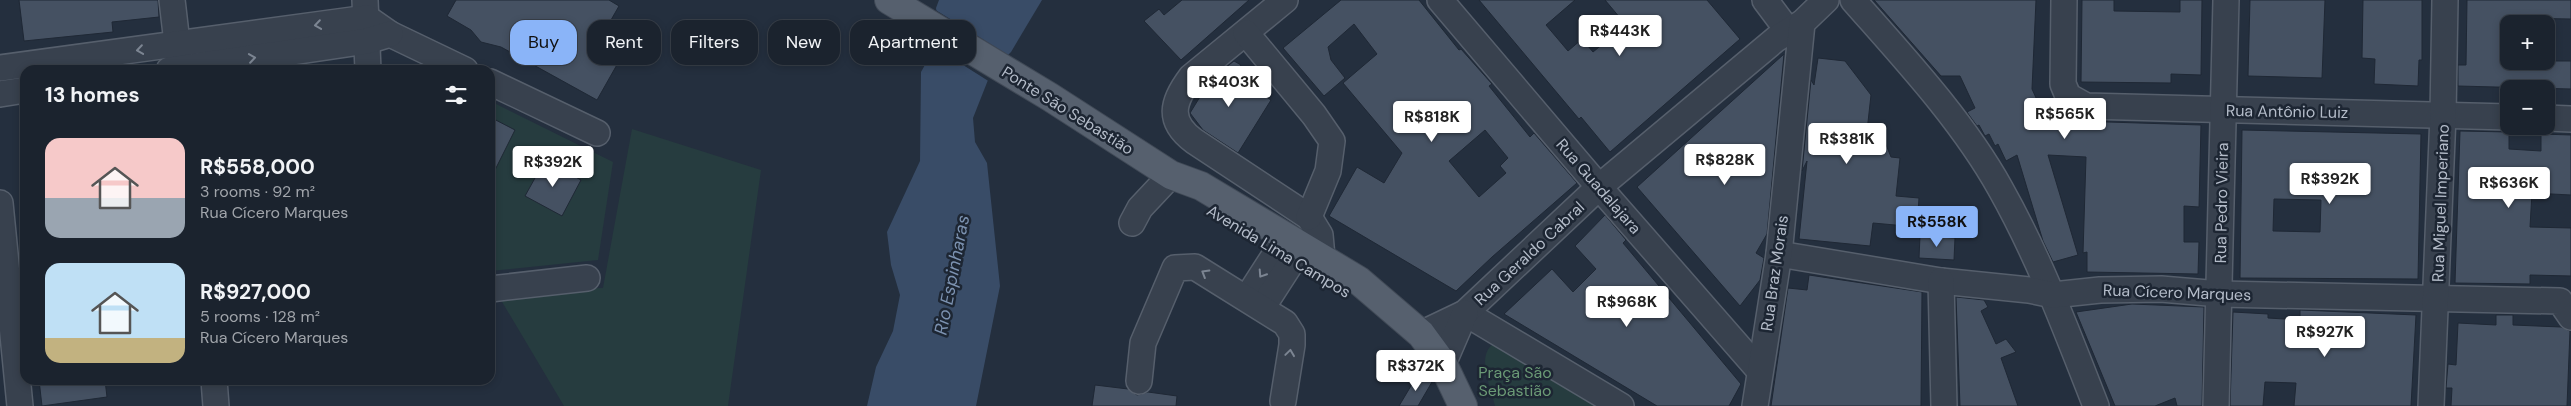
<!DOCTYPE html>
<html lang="en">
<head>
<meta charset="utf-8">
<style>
	:root { --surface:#1b232e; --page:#242b36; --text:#f1f3f6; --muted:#a0a4aa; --line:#39404a; --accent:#8ab4f8 }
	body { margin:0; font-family:"DM Sans",sans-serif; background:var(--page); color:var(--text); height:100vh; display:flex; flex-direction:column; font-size:19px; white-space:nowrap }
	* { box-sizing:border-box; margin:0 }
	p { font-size:16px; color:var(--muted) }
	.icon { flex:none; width:28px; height:28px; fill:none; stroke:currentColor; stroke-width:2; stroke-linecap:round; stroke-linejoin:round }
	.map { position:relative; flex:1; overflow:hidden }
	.drawer { position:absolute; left:20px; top:65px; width:475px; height:320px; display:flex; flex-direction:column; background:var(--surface); border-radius:15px; box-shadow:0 2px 8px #0003,0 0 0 1px var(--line) }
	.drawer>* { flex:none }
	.banner { position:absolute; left:510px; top:20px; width:475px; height:45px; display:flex; gap:10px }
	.controls { position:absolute; left:2500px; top:15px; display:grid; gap:10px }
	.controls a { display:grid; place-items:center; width:55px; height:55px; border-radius:10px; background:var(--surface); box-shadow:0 2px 8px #0003,0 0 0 1px var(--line); font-size:25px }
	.price { position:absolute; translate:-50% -42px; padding:0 11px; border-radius:5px; background:#fff; color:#222; font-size:16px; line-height:32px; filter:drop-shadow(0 1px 2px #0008) }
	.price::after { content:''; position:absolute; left:50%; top:30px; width:15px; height:11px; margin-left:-8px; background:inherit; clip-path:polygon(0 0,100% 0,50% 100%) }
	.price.selected { background:var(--accent); color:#111 }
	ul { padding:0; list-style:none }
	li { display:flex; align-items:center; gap:15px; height:125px; padding:0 25px }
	li span { display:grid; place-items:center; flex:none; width:140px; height:100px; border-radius:15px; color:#555 }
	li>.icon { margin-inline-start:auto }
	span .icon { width:60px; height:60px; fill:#fffc; stroke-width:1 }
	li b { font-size:21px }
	h2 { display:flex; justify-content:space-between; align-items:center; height:60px; padding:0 25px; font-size:21px }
	.chip { padding:0 18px; border-radius:15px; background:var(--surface); box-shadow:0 2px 8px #0003,0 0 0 1px var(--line); font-size:18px; line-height:45px }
	.chip.selected { background:var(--accent); color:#111 }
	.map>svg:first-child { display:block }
	.green { fill:#263c3f }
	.water { fill:#394c67 }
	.pier { fill:#242f3e }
	.building { fill:#455162; stroke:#1f2835; fill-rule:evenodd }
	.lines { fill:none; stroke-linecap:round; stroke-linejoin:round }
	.minor-casing { stroke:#565f6c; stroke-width:28 }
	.major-casing { stroke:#414a57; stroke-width:30 }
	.minor { stroke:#38414e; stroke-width:25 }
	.major { stroke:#56606e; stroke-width:28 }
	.oneway { stroke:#7c8592 }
	.labels { text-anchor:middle; stroke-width:5; stroke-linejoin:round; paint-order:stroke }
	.street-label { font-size:16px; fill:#b4bcc9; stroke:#1d2633 }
	.park-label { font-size:16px; fill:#6b9a76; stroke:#1d2633 }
	.water-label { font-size:18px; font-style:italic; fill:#7c92b1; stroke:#1d2633 }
</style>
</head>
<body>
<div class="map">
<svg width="2571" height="406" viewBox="0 0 2571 406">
	<rect width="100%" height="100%" fill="#242f3e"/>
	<g class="green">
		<path d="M490 101 613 162 598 260 490 271Z"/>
		<path d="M632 129 761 170 728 406H564L495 290 603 288Z"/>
		<path d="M1493 344 1605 406H1495C1491 387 1476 357 1493 344Z"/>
	</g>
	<g class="water">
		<path d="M939 0H1042L1011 52 998 65 939 29 936 8Z"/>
		<path d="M935 47 988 80 973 118 975 142 987 163 1000 286 976 406H867L876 367 893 331 900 295 891 265 887 232 920 161 921 72Z"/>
	</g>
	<path class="pier" d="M934 9 1010 56 999 67 990 82 933 46 937 32Z"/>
	<g class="building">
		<path d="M19 0H158L159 17 112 22 113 32 24 41Z"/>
		<path d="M456 0H609L619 6 603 34 627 47 597 100 501 47 481 42 471 30 447 16Z"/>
		<path d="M1182 0H1249L1181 60 1144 21 1159 9 1164 15Z"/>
		<path d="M1341 0H1419L1459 50 1461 49 1492 84 1489 86 1530 137 1534 133 1577 183 1492 257 1456 291 1329 216 1357 167 1384 183 1402 153 1343 83 1377 54 1354 24 1328 47 1331 60 1345 78 1324 96 1283 48ZM1485 130 1508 158 1500 166 1506 173 1479 197 1449 161Z"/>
		<path d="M1479 0H1575L1546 25 1568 51 1582 39 1593 52 1626 25 1605 0H1707L1740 39 1610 152 1581 117 1579 119Z"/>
		<path d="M1874 0H2036L2032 89 2046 120 2201 125 2199 207 2184 206V242H2199L2198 274 2087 272V252L2083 253 2086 157 2048 155 2078 255 2053 262 2043 241 2017 155 2006 161 1998 144 1995 146 1989 134 1985 136 1979 125 1977 126 1969 115 1967 112 1975 108 1960 76H1941Z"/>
		<path d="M2082 0H2114V11L2180 12V0H2202L2201 75 2171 74V83L2081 82Z"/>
		<path d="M2250 0H2325L2322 78 2248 76Z"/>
		<path d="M2363 0H2422V60H2419L2418 86 2374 84 2375 59 2362 58Z"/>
		<path d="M2467 0H2571V19L2516 18V24H2509V61H2571V89L2458 86V65H2466Z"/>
		<path d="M1784 54 1767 234 1756 253 1764 258 1760 280 1740 306 1637 187Z"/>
		<path d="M1818 58 1845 61 1871 95 1866 140 1885 142 1891 157 1900 158 1896 196 1919 198 1917 227 1873 223 1870 246 1799 239 1807 161 1802 171 1811 80 1814 85Z"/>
		<path d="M1234 61 1241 65 1234 77 1271 100 1238 153 1203 130 1190 113 1211 79Z"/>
		<path d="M490 117 515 130 490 180Z"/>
		<path d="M2242 130 2421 134 2418 279 2240 278ZM2274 199 2321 200 2320 232 2273 231Z"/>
		<path d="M2460 131 2509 132V149L2541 151V134L2571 135V195L2532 193 2530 227 2571 228V276L2530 275V284L2455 283Z"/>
		<path d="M545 160 581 180 562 216 525 196Z"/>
		<path d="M1605 215 1626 240 1623 243 1741 384 1729 406H1657L1504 314 1552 269 1573 292 1596 269 1575 246Z"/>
		<path d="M1920 236 1955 238 1954 260 1919 258Z"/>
		<path d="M1809 275 1922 292 1921 406H1771L1788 288 1807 290Z"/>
		<path d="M1956 297 1984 300 1988 307 1981 311 1996 344 2006 339 2016 352 2001 358 2018 406H1960Z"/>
		<path d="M2132 304 2204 307 2202 406H2177L2175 398 2155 406H2115L2076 312Z"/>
		<path d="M2300 310 2416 315 2411 406H2294L2296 383 2265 382 2263 406H2230L2233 312 2268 314V318L2300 320Z"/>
		<path d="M2496 315H2513V325L2561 327 2570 331 2567 406H2451L2452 388H2446L2448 364 2456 365 2458 323 2496 325Z"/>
		<path d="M1418 374 1432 382 1418 406H1399Z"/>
		<path d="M39 380H105L107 397 42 406Z"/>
		<path d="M1095 385 1128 389 1137 395 1148 392 1177 396 1176 406H1092Z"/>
	</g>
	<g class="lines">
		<g class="minor-casing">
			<g id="minor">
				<path d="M172 0 179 60"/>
				<path d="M365 0 368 70"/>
				<path d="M1285 0 1191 77C1172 102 1167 121 1194 141L1309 217 1320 235 1322 257"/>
				<path d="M1440 0 1599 187 1759 370"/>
				<path d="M1765 0 1789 32"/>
				<path d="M1853 0C1904 58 1962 120 2000 188 2039 257 2067 332 2096 406"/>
				<path d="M2064 0 2063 84 2068 96 2086 106 2509 117"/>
				<path d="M1246 33 1314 115 1332 141 1328 171 1309 217"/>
				<path d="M0 68 367 18 390 34 465 70"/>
				<path d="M169 70 367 41 390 34"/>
				<path d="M490 82 597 133"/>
				<path d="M0 94 25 90"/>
				<path d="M2546 118 2571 119"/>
				<path d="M0 203 20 406"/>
				<path d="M1132 223 1140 208 1171 175"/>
				<path d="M1779 254 1941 281 2029 290 2053 295 2100 290 2161 289 2220 294 2560 301 2571 317"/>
				<path d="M1941 281 1944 406"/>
				<path d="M490 289 587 278"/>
				<path d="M1247 298 1278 250"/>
				<path d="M1262 308 1293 260"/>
				<path d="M1465 313 1621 406"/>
				<path d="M1421 334 1465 313 1599 187 1776 39 1802 23"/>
				<path d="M1443 364 1465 313"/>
				<path d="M214 380 216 406"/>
				<path d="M1139 381 1143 343 1175 268 1195 267 1285 323 1292 334V345L1283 401"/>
				<path d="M1755 406 1779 254 1802 23 1826 0"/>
				<path d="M2216 406 2226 0"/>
				<path d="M2431 406 2443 115 2445 0"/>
			</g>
		</g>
		<g class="major-casing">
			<path id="major" d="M889 0 1050 97 1171 175 1201 186 1358 280 1421 334 1443 364 1463 406"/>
		</g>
		<use href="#minor" class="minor"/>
		<use href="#major" class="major"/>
	</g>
	<defs><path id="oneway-chevron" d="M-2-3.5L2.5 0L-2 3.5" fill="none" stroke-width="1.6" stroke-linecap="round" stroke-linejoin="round" transform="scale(1.25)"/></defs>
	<g class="oneway">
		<use href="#oneway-chevron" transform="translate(318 25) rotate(172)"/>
		<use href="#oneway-chevron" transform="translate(140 50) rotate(172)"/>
		<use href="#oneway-chevron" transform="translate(252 58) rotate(-8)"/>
		<use href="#oneway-chevron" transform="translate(1205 273) rotate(-149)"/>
		<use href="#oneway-chevron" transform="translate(1262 274) rotate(123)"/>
		<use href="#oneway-chevron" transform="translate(1290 353) rotate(-82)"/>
	</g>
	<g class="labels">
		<g class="street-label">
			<text transform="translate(1068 110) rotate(32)" y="6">Ponte São Sebastião</text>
			<text transform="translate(2287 111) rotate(1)" y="6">Rua Antônio Luiz</text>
			<text transform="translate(1599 186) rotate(49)" y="6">Rua Guadalajara</text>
			<text transform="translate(2221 203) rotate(-89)" y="6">Rua Pedro Vieira</text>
			<text transform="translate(2440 203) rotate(-88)" y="6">Rua Miguel Imperiano</text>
			<text transform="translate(1279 251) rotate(31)" y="6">Avenida Lima Campos</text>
			<text transform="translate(1529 253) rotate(-43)" y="6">Rua Geraldo Cabral</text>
			<text transform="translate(1774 273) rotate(-82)" y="6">Rua Braz Morais</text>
			<text transform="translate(2177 292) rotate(2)" y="6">Rua Cícero Marques</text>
		</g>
		<g class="park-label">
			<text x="1515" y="378">Praça São<tspan x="1515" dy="18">Sebastião</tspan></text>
		</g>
		<g class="water-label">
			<text transform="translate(952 275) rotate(-79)" y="6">Rio Espinharas</text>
		</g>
	</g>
</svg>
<div class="controls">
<a>+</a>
<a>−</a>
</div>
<b class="price" style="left:1620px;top:57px">R$443K</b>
<b class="price" style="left:1229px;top:108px">R$403K</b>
<b class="price" style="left:2065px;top:140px">R$565K</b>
<b class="price" style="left:1432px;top:143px">R$818K</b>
<b class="price" style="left:1847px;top:165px">R$381K</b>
<b class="price" style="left:1725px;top:186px">R$828K</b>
<b class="price" style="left:553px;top:188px">R$392K</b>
<b class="price" style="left:2330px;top:205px">R$392K</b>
<b class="price" style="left:2509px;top:209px">R$636K</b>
<b class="price selected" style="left:1937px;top:248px">R$558K</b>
<b class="price" style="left:1627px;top:328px">R$968K</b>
<b class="price" style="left:2325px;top:358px">R$927K</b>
<b class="price" style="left:1416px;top:392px">R$372K</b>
<div class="banner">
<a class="chip selected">Buy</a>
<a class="chip">Rent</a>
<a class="chip">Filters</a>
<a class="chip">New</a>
<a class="chip">Apartment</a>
</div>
<section class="drawer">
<h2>13 homes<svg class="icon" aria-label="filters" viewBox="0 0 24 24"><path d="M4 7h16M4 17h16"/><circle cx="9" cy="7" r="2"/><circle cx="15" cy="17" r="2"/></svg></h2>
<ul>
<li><span style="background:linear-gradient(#f6c9c9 60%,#9aa5b1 0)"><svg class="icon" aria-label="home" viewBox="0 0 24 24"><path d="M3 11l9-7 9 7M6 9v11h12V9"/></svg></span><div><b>R$558,000</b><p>3 rooms · 92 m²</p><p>Rua Cícero Marques</p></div></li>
<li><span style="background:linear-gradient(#bfe0f5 75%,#c2b280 0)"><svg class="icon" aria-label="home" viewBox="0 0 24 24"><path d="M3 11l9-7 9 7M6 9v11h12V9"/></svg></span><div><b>R$927,000</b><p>5 rooms · 128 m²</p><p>Rua Cícero Marques</p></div></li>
</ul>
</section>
</div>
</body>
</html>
